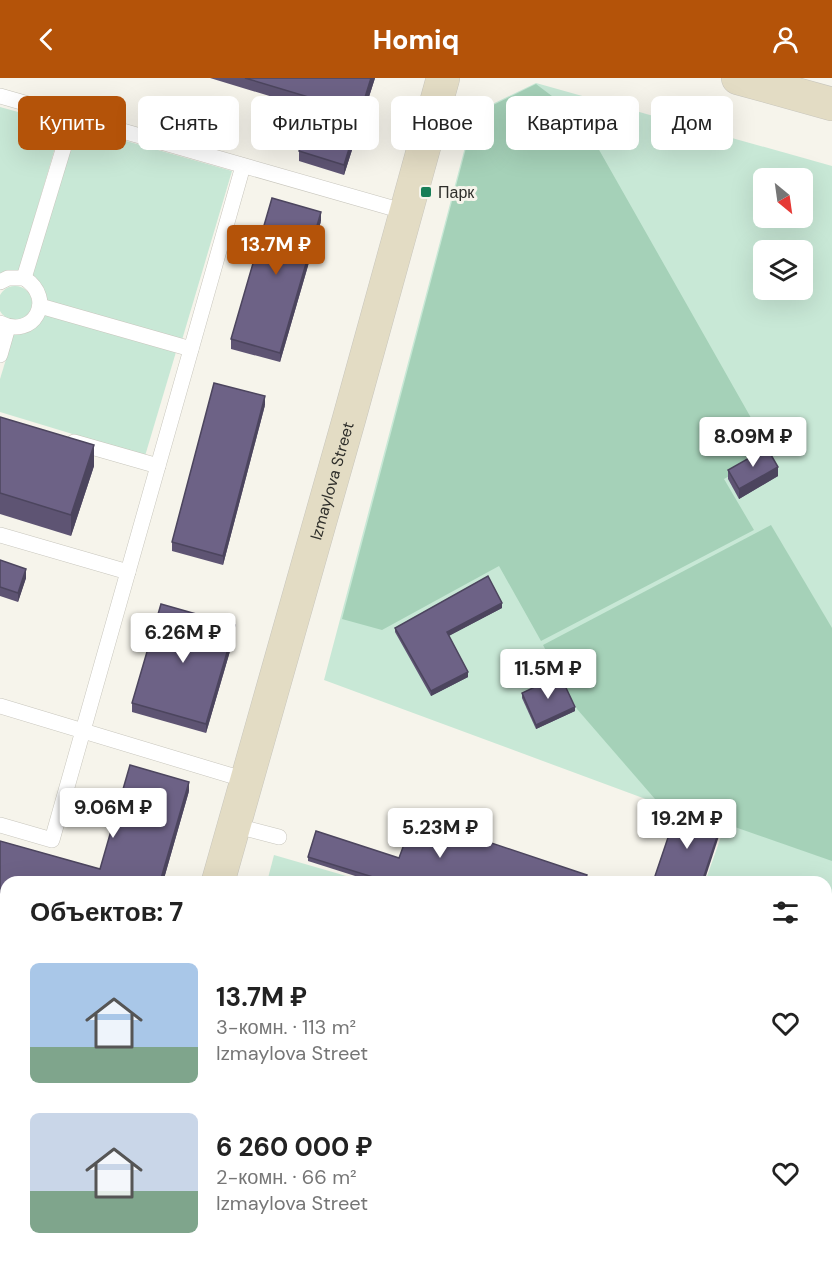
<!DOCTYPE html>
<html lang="ru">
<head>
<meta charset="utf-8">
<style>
	:root { --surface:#fff; --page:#f6f6f6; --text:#222; --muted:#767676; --accent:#b45309 }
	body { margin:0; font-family:"DM Sans",sans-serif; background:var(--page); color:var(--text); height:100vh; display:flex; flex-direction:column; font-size:22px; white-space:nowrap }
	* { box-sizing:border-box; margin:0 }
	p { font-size:20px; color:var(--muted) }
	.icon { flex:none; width:33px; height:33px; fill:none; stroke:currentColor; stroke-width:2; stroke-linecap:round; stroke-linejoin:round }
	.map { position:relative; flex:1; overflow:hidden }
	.details { position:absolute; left:0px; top:798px; width:832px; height:386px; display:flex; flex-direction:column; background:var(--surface); border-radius:18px 18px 0 0; box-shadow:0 6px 24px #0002 }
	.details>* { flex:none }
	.banner { position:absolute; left:18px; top:18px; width:796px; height:54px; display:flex; gap:12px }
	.needle { width:39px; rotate:151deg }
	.buttons { position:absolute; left:753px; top:90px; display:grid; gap:12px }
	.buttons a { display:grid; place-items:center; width:60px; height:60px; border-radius:9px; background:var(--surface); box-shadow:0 6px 24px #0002; font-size:30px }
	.price { position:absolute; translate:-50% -51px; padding:0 14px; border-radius:6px; background:#fff; color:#222; font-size:20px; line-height:39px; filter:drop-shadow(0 2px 3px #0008) }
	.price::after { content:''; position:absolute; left:50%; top:36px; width:18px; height:14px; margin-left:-9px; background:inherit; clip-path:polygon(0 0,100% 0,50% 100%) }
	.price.on { background:var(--accent); color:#fff }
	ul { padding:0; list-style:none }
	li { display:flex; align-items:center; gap:18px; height:150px; padding:0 30px }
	li span { display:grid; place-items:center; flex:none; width:168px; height:120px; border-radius:9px; color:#555 }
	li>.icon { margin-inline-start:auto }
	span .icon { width:72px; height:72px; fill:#fffc; stroke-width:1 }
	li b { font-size:26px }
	h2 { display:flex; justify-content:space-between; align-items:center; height:72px; padding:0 30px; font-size:26px }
	.tag { padding:0 21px; border-radius:9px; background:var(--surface); box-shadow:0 6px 24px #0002; font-size:21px; line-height:54px }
	.tag.on { background:var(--accent); color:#fff }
	header { display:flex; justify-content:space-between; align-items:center; height:78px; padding:0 30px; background:var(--accent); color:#fff; font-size:27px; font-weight:800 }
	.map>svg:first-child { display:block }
	.green { fill:#c8e8d6; fill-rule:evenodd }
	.forest { fill:#a5d1b8 }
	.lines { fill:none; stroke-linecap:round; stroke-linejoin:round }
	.lane-casing { stroke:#c8c6bd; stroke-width:16 }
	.street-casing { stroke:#c8c6bd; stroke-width:32 }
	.secondary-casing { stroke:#c8c6bd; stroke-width:34 }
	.lane { stroke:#fff; stroke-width:15 }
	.street { stroke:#fff; stroke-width:30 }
	.secondary { stroke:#e3dcc4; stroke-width:33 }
	.wall { fill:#5e5473 }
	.shaded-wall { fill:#4c455e }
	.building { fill:#6d6286; stroke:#4c455e; stroke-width:1.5 }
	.poi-dot { fill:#187e57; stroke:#f6f4eb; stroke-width:2 }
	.labels { text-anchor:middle; stroke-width:6; stroke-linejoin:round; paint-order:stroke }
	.poi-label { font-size:16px; fill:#2e2e2a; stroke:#f6f4eb; text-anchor:start }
	.street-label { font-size:16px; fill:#2e2e2a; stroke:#f6f4eb }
</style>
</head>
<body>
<header><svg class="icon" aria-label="back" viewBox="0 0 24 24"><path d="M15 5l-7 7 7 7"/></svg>Homiq<svg class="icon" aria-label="person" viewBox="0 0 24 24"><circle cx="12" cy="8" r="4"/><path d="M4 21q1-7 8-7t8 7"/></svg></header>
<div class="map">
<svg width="832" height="1183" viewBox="0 0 832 1183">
	<rect width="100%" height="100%" fill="#f6f4eb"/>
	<g class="green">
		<path d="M536 5 832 88V1183L158 1182 160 1178H826V804H705L724 750 324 602 474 35ZM764 100H802V140H764ZM764 172H802V212H764Z"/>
		<path d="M0 29 62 46 19 192H7L0 196Z"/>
		<path d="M77 49 232 93 182 262 46 223 30 199Z"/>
		<circle cx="15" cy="225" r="17"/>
		<path d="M43 235 176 274 145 378 0 334V301L14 255Z"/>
		<path d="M274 777 367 804H267Z"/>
	</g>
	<g class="forest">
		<path d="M536 6 581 40 771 375 724 401 754 452 541 563 499 488 382 552 342 541 475 36Z"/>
		<path d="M771 447 832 550V783L655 721 577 631 543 567Z"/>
	</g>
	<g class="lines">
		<g class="lane-casing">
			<g id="lane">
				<path d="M0 18 406 134"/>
				<path d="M24 200 73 39"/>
				<path d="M0 204 8 200H24C57 221 33 262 0 245"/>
				<path d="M40 228 191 271"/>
				<path d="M0 277 8 249"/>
				<path d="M74 364 158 388"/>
				<path d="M0 457 128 494"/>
				<path d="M0 628 246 702"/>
				<path d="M0 747 52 762 243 88"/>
				<path d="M233 747 279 759"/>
			</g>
		</g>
		<g class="street-casing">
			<path id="street" d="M0 886 6 888"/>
		</g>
		<g class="secondary-casing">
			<g id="secondary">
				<path d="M738 0 832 26"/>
				<path id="s1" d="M218 804 349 341 443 0"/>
				<path d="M110 1183 111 1178"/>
			</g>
		</g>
		<use href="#lane" class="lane"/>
		<use href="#street" class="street"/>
		<use href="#secondary" class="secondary"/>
	</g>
	<g class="wall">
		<path d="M210 0H375L344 97 299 83V73L312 31Z"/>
		<path d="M321 143 280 284 231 271V261Z"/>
		<path d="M265 327 223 487 172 473V464Z"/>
		<path d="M0 339 94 388 71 458 0 436Z"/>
		<path d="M728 392 778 398 739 421 728 401Z"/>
		<path d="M0 482 26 500 18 524 0 518Z"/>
		<path d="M502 530 448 558 468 599 431 618 395 554V550Z"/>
		<path d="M235 556 206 655 132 634V625Z"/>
		<path d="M522 615 575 633 536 651 522 620Z"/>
		<path d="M189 713 163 804H6V835L0 834V763L100 791Z"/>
		<path d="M308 779 399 780 587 802 586 804H374L308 783Z"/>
		<path d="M0 931 6 933V1090L0 1088Z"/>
	</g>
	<g class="shaded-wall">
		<path d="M371 0H375L344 97V87Z"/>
		<path d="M321 134V143L280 284V275Z"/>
		<path d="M265 318V327L223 487V478Z"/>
		<path d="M94 367V388L71 458V437Z"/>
		<path d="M778 389V398L739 421V411Z"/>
		<path d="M26 491V500L18 524V515Z"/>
		<path d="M502 525V530L447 559V554Z"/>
		<path d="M235 547V556L206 655V646Z"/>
		<path d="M468 594V599L431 618V613Z"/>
		<path d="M575 629V633L536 651V647Z"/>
		<path d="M189 704V713L163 804H160Z"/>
		<path d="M721 747V752L704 804H702Z"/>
	</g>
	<g class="building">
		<path d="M245 0H371L344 87 299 73 315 21Z"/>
		<path d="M272 120 321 134 280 275 231 261Z"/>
		<path d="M214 305 265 318 223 478 172 464Z"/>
		<path d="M0 339 94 367 71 437 0 415Z"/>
		<path d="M767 370 778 389 739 411 728 392Z"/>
		<path d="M0 482 26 491 18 515 0 509Z"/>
		<path d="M488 498 502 525 447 554 468 594 431 613 395 550Z"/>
		<path d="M161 526 235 547 206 646 132 625Z"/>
		<path d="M560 597 575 629 536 647 522 615Z"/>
		<path d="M130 687 189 704 160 804H6V826L0 825V763L100 791Z"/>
		<path d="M677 733 721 747 702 804H653Z"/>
		<path d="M414 739 587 797 584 804H389L308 779 316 753 399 780Z"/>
		<path d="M0 931 6 933V1086L0 1084Z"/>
		<path d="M209 1178H267L266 1183H207Z"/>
	</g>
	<rect class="poi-dot" x="420" y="108" width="12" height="12" rx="3"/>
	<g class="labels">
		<g class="poi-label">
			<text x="438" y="120">Парк</text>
		</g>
		<g class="street-label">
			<text dy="6" stroke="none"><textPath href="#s1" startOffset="417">Izmaylova Street</textPath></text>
		</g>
	</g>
</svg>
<div class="buttons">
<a><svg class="needle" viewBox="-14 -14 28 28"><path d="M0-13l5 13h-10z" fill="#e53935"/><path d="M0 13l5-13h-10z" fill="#767676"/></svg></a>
<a><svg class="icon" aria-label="layers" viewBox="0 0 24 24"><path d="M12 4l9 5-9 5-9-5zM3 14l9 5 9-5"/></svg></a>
</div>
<b class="price on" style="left:276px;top:198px">13.7M ₽</b>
<b class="price" style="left:753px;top:390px">8.09M ₽</b>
<b class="price" style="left:183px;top:586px">6.26M ₽</b>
<b class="price" style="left:548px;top:622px">11.5M ₽</b>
<b class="price" style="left:113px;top:761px">9.06M ₽</b>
<b class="price" style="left:687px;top:772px">19.2M ₽</b>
<b class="price" style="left:440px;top:781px">5.23M ₽</b>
<div class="banner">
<a class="tag on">Купить</a>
<a class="tag">Снять</a>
<a class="tag">Фильтры</a>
<a class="tag">Новое</a>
<a class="tag">Квартира</a>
<a class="tag">Дом</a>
</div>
<section class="details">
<h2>Объектов: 7<svg class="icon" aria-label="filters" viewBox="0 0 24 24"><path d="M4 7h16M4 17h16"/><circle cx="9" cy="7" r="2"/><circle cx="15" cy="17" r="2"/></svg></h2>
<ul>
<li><span style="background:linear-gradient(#a9c7e8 70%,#7fa58c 0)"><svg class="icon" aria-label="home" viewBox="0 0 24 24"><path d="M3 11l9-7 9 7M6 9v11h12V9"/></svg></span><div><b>13.7M ₽</b><p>3-комн. · 113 m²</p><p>Izmaylova Street</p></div><svg class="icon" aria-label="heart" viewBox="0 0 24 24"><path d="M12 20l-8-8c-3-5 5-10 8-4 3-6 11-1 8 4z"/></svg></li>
<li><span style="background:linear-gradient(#c9d6e8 65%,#7fa58c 0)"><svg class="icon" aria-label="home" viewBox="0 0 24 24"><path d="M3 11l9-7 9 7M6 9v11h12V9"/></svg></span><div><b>6 260 000 ₽</b><p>2-комн. · 66 m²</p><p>Izmaylova Street</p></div><svg class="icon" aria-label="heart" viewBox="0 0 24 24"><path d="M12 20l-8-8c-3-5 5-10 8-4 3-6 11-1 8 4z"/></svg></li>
</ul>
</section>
</div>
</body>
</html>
